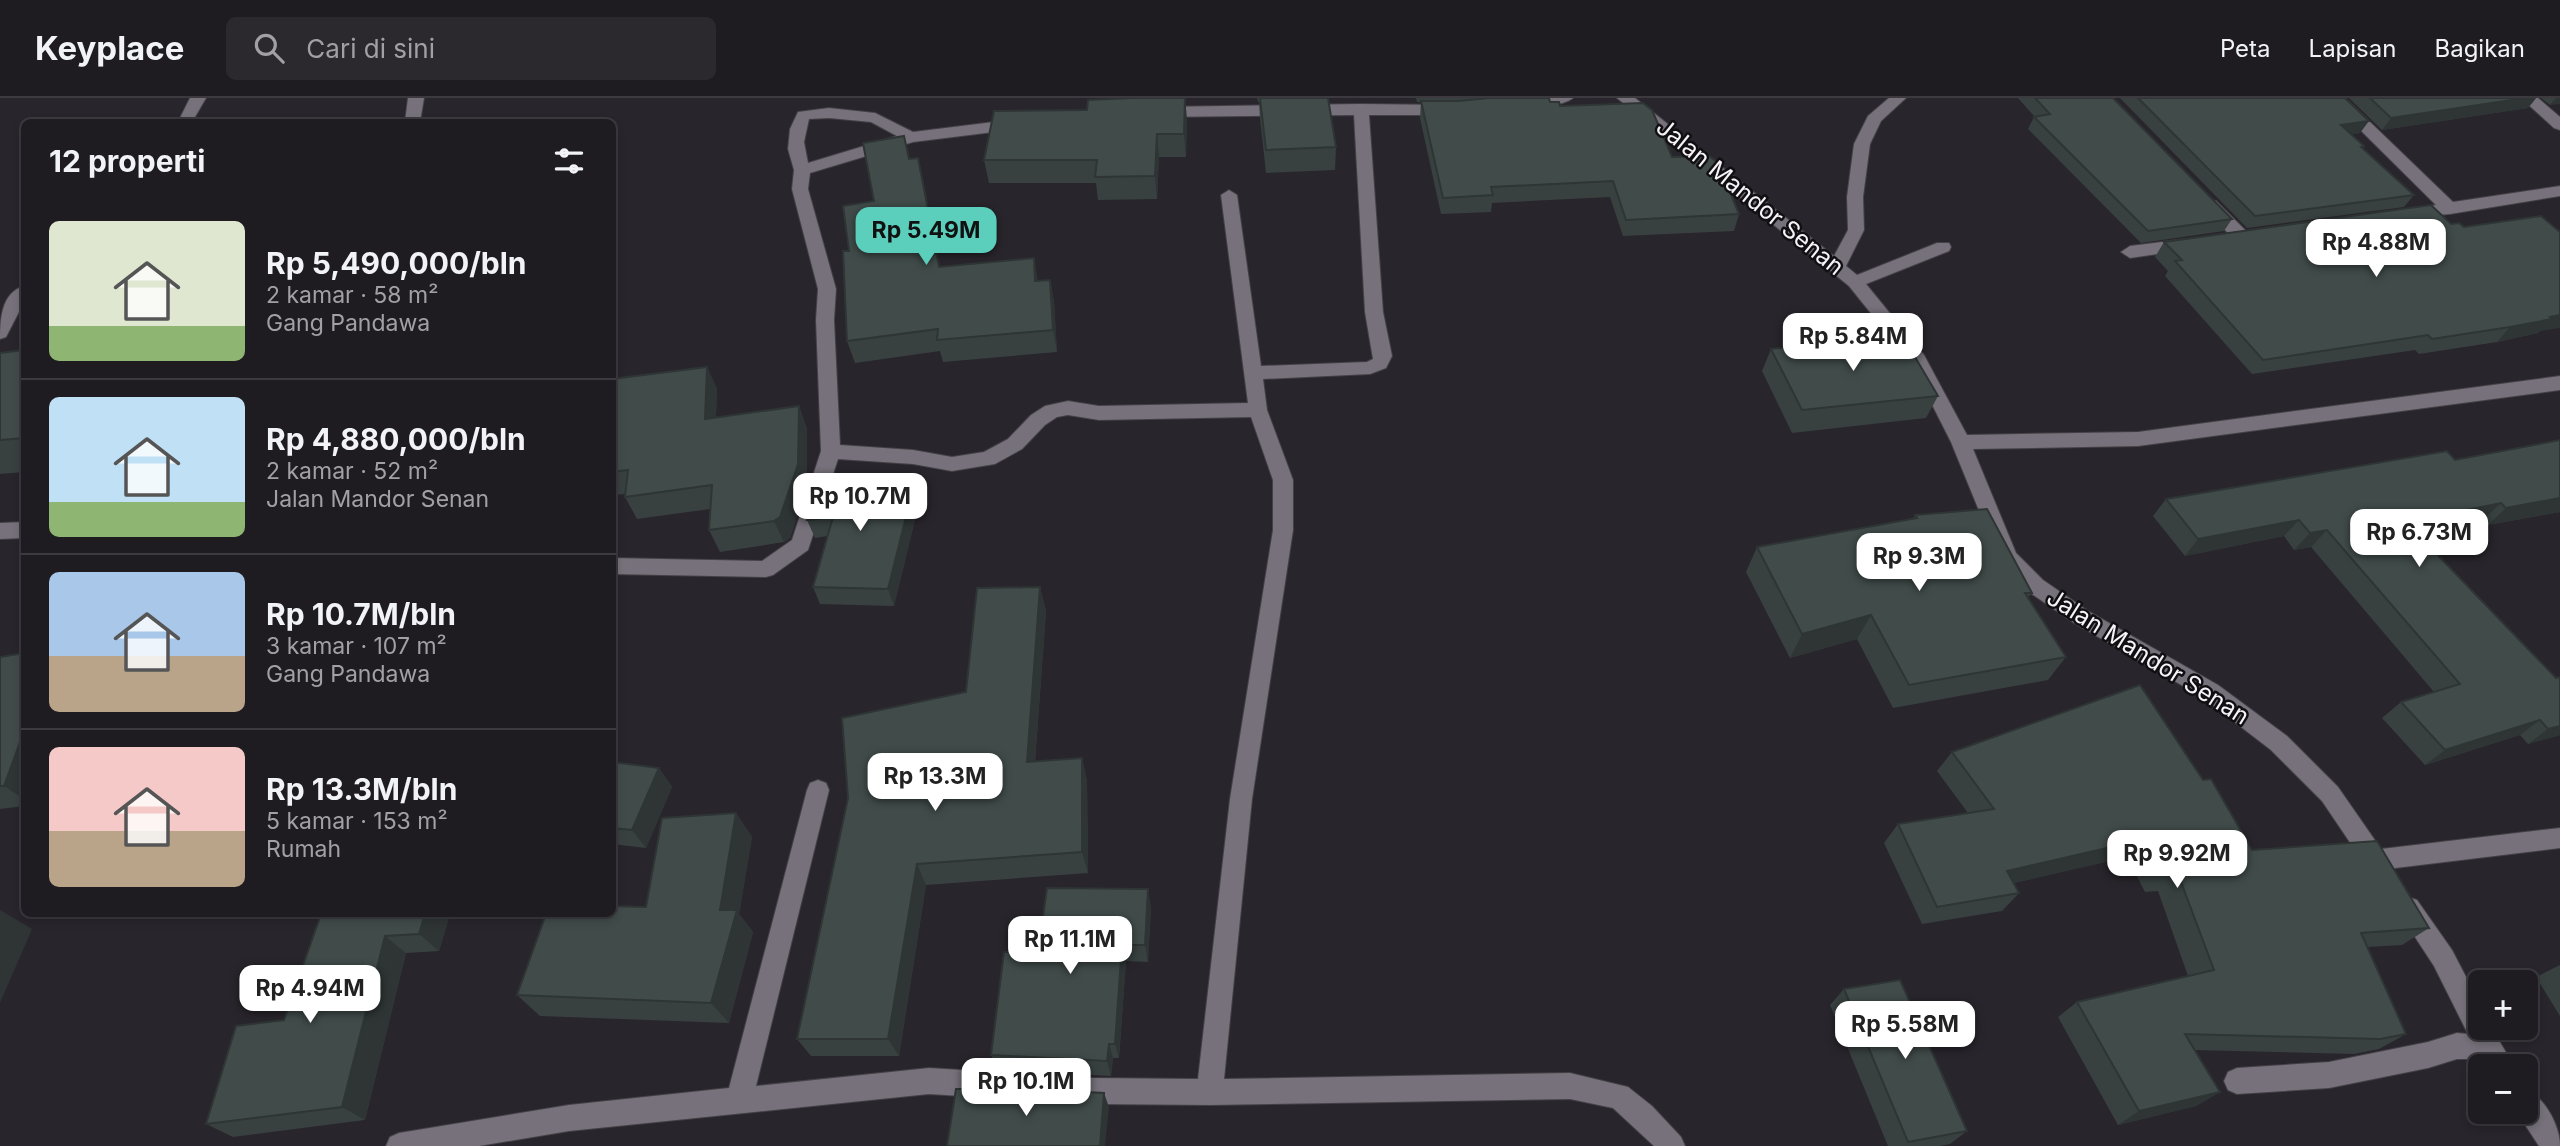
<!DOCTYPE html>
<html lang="id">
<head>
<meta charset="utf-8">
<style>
	:root { --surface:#1f1c21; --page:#2c292e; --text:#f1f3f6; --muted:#a1a1a5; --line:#3c3a3f; --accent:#5bcebc }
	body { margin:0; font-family:Inter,sans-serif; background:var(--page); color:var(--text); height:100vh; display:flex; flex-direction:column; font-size:26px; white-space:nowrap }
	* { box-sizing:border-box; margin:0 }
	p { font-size:23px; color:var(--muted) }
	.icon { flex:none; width:38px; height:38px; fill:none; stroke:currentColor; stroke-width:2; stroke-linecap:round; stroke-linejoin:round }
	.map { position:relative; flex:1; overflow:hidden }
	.drawer { position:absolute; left:21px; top:21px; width:595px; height:798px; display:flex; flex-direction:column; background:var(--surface); border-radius:10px; box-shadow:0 4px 10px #0003,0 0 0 2px var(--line) }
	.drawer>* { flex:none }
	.tools { position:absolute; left:2468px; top:872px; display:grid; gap:14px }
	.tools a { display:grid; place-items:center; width:70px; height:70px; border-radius:10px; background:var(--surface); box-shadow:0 4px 10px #0003,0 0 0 2px var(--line); font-size:35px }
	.price { position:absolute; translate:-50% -60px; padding:0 16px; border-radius:14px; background:#fff; color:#222; font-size:23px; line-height:46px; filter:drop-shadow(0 2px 4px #0008) }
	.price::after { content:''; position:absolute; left:50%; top:42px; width:21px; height:16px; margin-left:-10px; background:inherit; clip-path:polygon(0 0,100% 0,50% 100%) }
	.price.on { background:var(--accent); color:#111 }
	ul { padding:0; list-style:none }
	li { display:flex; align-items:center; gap:21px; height:175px; padding:0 28px }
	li+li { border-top:2px solid var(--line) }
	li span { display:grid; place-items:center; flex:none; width:196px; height:140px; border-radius:10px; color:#555 }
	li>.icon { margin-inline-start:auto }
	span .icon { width:84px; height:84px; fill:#fffc; stroke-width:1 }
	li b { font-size:30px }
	h2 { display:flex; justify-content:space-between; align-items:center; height:84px; padding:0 28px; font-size:30px }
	header { display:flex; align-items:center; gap:42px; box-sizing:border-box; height:98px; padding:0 35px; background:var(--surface); border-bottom:2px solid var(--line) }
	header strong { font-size:33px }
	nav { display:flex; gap:38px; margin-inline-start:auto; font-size:24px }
	.search { width:490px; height:63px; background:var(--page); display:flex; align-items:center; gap:18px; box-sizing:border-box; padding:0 24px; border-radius:10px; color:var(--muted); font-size:26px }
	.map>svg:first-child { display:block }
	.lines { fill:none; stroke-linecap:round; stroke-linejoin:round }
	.minor-casing { stroke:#444047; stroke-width:2 }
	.minor { fill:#76717a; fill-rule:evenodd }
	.wall { fill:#384140 }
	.shaded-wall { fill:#2e3534 }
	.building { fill:#414c4a; stroke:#2e3534; stroke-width:2 }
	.labels { text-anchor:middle; stroke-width:5; stroke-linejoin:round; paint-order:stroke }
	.street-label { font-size:24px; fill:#f6f3f9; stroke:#110f12 }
</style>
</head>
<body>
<header>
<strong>Keyplace</strong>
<div class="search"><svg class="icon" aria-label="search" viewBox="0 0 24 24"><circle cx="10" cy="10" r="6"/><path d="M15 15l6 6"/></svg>Cari di sini</div>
<nav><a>Peta</a><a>Lapisan</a><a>Bagikan</a></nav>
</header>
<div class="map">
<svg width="2560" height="1048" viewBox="0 0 2560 1048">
	<rect width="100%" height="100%" fill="#29252c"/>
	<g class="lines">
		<g class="minor-casing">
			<g id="minor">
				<path d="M190 0H206L192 24H178Z"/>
				<path d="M408 0H424L420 24H405Z"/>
				<path d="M1532 0H1573C1563 8 1524 14 1514 6L1517 3Z"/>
				<path d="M1617 0H1635L1834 158 1848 132 1847 99 1854 46 1868 18 1889 0H1906L1881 23 1870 46 1863 99 1864 132 1846 168 1857 177 1937 145H1949L1951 149 1949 153 1866 186 1924 257 1967 337 2138 334 2560 278V292L2138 348 1973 351 2016 455 2043 482 2088 513 2218 587 2287 638 2338 689 2381 751 2560 730V750L2387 771 2378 777 2370 774 2322 703 2271 652 2202 599 2074 525 2029 494 1998 459 1951 344 1911 265 1849 188Z"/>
				<path d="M2328 0H2345L2453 104 2560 88V98L2450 116 2403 120 2401 116 2403 112 2436 107Z"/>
				<path d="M2521 0H2538L2560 19V32L2554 30Z"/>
				<path d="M1361 6 1448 7 1456 12 1448 17H1369L1383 214 1392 258 1386 270 1370 276 1263 281 1267 312 1293 382V432L1252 701 1224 981 1570 975 1628 989 1652 1008 1681 1039 1685 1048H1654L1613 1010 1570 1001 1210 1007 1093 1006 929 996 569 1033 479 1048H386L390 1039 399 1035 569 1007 729 990 807 692 810 685 818 682 826 685 829 692 756 988 929 970 1093 980 1198 981 1230 701 1273 432V382L1251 319 1099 322 1068 317 1057 319 1045 327 1022 351 995 366 952 373 913 366 838 361 808 452 773 477 766 479 612 476V460L762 463 792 442 821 353 816 222 818 191 792 91 794 72 788 51 790 31 798 14 829 10 875 15 913 34 1018 21 1026 26 1018 31 913 44 810 75 808 91 836 191 834 222 840 347 913 352 952 359 984 354 1008 341 1031 317 1045 308 1068 303 1099 308 1248 305 1221 97 1229 92 1237 97 1261 268 1367 264 1373 261 1365 214 1354 17 1158 19 1150 14 1158 9ZM829 20 871 24 897 38 808 65 804 44 809 21Z"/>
				<path d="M2210 102 2216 103 2248 135 2250 139 2248 143H2236L2204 111 2202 107Z"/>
				<path d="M2186 141 2192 143 2194 147 2192 151 2130 160 2121 154 2130 148Z"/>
				<path d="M24 188V204L6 239 0 241C0 222 1 195 24 188Z"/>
				<path d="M24 424V440L0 441V425Z"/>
				<path d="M2408 799 2417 802 2452 852 2480 906V929H2491L2514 968H2486L2481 961H2457L2428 970 2329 990 2237 996 2228 992 2224 983 2228 974 2237 970 2329 964 2428 944 2457 935 2468 936 2434 868 2396 810 2399 802Z"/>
				<path d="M2525 991C2545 999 2560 1028 2560 1048H2539L2516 1013H2525Z"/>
			</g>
		</g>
		<use href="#minor" class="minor"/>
	</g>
	<g class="wall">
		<path d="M1257 0H1328L1336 49 1335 72 1266 75 1260 20 1259 4H1258Z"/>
		<path d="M1416 0H1549L1550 4 1672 59 1739 116 1734 133 1623 138 1610 99 1492 105 1491 114 1441 116 1420 20 1421 4H1417Z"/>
		<path d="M2018 0H2113L2232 121 2224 133 2141 145 2028 31 2034 19H2035Z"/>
		<path d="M2120 0H2345L2360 35 2351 36 2364 48 2362 50 2414 97 2404 109 2247 130Z"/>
		<path d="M2349 0H2536L2528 10 2382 32Z"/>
		<path d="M2541 0H2560L2550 7Z"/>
		<path d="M1187 21 1186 59H1159L1157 101 1098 102 1096 85H989L984 62Z"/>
		<path d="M910 61 923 82 940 169 1038 183 1050 182 1054 204 1057 254 943 264 940 253 855 265 847 243 849 153 874 103Z"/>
		<path d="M2164 144 2540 233 2538 235 2497 244 2419 256 2415 252 2252 276 2165 178 2168 173 2155 159Z"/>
		<path d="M1771 251 1938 298 1926 320 1792 335 1762 273Z"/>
		<path d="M24 252V374L0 376V255Z"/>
		<path d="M707 269 717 291 716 319 799 308 807 331V388L790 440 784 444 720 454 709 432 710 411 637 421 625 399V396L612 397V281Z"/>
		<path d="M2560 342V414L2488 427 2483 422 2417 435 2556 580 2560 579V637L2528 646 2520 637 2425 667 2382 620 2401 604 2434 594 2311 449 2294 452 2284 438 2185 458 2153 418 2166 401 2455 362Z"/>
		<path d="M914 387 919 405 894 508 820 506 813 489 827 438 815 440 807 422Z"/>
		<path d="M1915 417 2032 495 2028 500 2066 559 2048 582 1893 610 1857 541 1790 560 1746 474 1757 449 1913 421Z"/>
		<path d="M1040 489 1046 514 1035 664 1082 660 1087 683 1088 775 926 787 899 958H811L797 941 848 700 966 594Z"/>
		<path d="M24 555V708L0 711V559Z"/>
		<path d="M1952 654 2203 682 2252 752 2429 830 2402 847 2368 849 2406 936 2379 951 2354 956 2194 952 2220 994 2196 1008 2118 1027 2058 919 2077 904 2188 878 2158 793 2145 794 2127 759 2014 785 2019 795 2002 813 1922 826 1884 745 1898 726 1968 715 1937 673Z"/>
		<path d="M612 664 659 670 672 689 646 750 612 746Z"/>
		<path d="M736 715 752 739 739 816 753 834 729 925 540 918 517 897 646 809Z"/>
		<path d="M1151 809 1148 864 1126 863 1119 960H1113L1111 978 998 972 991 957 1038 854Z"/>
		<path d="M321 816H450L439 853 406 855 365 1022 233 1039 206 1026 284 922Z"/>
		<path d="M2560 867V918L2536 879Z"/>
		<path d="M1844 891 1967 1033 1950 1046 1940 1048H1888L1830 907Z"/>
	</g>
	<g class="shaded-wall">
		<path d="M1185 0 1187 21 1186 59 1184 36Z"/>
		<path d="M2525 0H2536L2528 10 2382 32 2391 20Z"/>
		<path d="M2556 0H2560V6L2550 7Z"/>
		<path d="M2369 23 2360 35 2332 39 2341 27Z"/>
		<path d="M1157 36 1159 59 1157 101 1155 78Z"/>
		<path d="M918 60 923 82 944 191 939 169Z"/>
		<path d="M1034 160 1038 183H1035Z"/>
		<path d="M1050 182 1054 204 1057 254 1053 232Z"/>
		<path d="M2560 217V230L2540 233 2538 235 2497 244 2510 229Z"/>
		<path d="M707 269 717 291 715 343 705 321Z"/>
		<path d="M799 308 807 331V388L790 440 784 444 774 423Z"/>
		<path d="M914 387 919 405 894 508 888 491Z"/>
		<path d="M2560 400V414L2488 427 2506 410Z"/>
		<path d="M2501 405 2483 422 2389 440 2406 424Z"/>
		<path d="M2299 422 2284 438 2185 458 2198 441Z"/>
		<path d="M2327 432 2311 449 2294 452 2310 435Z"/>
		<path d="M1040 489 1046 514 1033 687 1027 664Z"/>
		<path d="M1871 517 1857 541 1790 560 1802 536Z"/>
		<path d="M2540 622 2520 637 2425 667 2445 652Z"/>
		<path d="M2560 628V637L2528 646 2548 631Z"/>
		<path d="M24 633V701L4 688Z"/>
		<path d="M1082 660 1087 683 1088 775 1082 754Z"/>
		<path d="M659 670 672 689 646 750 632 732Z"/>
		<path d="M736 715 752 739 739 816 753 834 729 925 711 905 720 812Z"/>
		<path d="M2146 741 2127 759 1991 790 2007 773Z"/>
		<path d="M917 766 926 787 899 958 888 941Z"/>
		<path d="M1148 791 1151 809 1148 864 1145 847Z"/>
		<path d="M0 812 32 831 0 905Z"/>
		<path d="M425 816H450L439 853 419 836Z"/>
		<path d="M385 838 406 855 365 1022 342 1009Z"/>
		<path d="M1122 847 1126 863 1119 960 1115 946Z"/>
		<path d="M1109 946 1113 960 1111 978 1107 963Z"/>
		<path d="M2220 994 2196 1008 2118 1027 2139 1013Z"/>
		<path d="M1104 995 1109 1009 1105 1048H1100Z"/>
	</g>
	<g class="building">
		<path d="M1132 0H1185L1184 36H1157L1155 78 1095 79 1097 62H984L994 13 1087 12 1088 2Z"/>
		<path d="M1260 0H1328L1336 49 1266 52Z"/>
		<path d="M1489 0H1549L1550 4H1559L1560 8 1643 5 1652 12 1672 59 1709 58 1718 65 1739 116 1626 122 1613 83 1491 89 1493 97 1443 100 1421 3H1458Z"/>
		<path d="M2035 0H2113L2232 121 2148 133 2034 19 2050 16Z"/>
		<path d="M2138 0H2345L2369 23 2341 27 2364 48 2361 49 2414 97 2255 118Z"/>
		<path d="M2370 0H2525L2391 20Z"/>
		<path d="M904 38 909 61 918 60 939 169 1034 160 1035 183 1050 182 1053 232 937 242 938 231 847 243 843 153H849L843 108 874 103 863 45Z"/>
		<path d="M2431 107 2451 126 2459 125 2464 129 2541 118 2560 134V217L2550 219 2552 221 2510 229 2432 241 2428 237 2263 262 2175 163 2182 162 2164 144Z"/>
		<path d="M1902 237 1938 298 1802 312 1771 251Z"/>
		<path d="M24 252V340L0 342V255Z"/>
		<path d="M707 269 705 321 799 308 798 366 780 419 774 423 709 432 712 387 625 399 628 372 612 374V281Z"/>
		<path d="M2560 342V400L2506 410 2501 405 2406 424 2556 580 2560 579V628L2548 631 2540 622 2445 652 2401 604 2460 586 2327 432 2310 435 2299 422 2198 441 2166 401 2447 353 2455 362Z"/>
		<path d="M820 384 914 387 888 491 813 489 833 419 807 422Z"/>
		<path d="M1987 411 2032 495H2025L2066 559 1909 587 1871 517 1802 536 1757 449 1917 420 1915 417Z"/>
		<path d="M1040 489 1027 664 1082 660V754L917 766 888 941H797L848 700 842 620 966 594 977 490Z"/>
		<path d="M24 555V633L4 688H0V559Z"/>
		<path d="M2140 587 2203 682 2211 681 2252 752 2377 743 2429 830 2361 835 2406 936 2380 941 2185 936 2220 994 2139 1013 2077 904 2214 872 2178 776 2165 777 2146 741 2007 773 2019 795 1937 809 1898 726 1994 711 1952 654Z"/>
		<path d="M612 664 659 670 632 732 612 730Z"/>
		<path d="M736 715 720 812H737L711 905 517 897 546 816H612V808L646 809 662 720Z"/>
		<path d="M1047 790 1148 791 1145 847H1122L1115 946H1109L1107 963 991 957 1004 854H1038Z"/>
		<path d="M321 816H425L419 836 385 838 342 1009 206 1026 236 928 284 922Z"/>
		<path d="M1900 882 1967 1033 1908 1044 1844 891Z"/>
		<path d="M987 989 1104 995 1100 1048H947L956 991H987Z"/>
	</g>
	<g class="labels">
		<g class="street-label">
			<text transform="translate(1750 99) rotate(39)" y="8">Jalan Mandor Senan</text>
			<text transform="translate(2148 559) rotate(32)" y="8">Jalan Mandor Senan</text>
		</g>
	</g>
</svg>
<div class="tools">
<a>+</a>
<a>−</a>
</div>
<b class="price on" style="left:926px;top:169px">Rp 5.49M</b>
<b class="price" style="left:2376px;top:181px">Rp 4.88M</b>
<b class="price" style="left:1853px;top:275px">Rp 5.84M</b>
<b class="price" style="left:860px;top:435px">Rp 10.7M</b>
<b class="price" style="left:2419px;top:471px">Rp 6.73M</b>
<b class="price" style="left:1919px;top:495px">Rp 9.3M</b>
<b class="price" style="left:935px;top:715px">Rp 13.3M</b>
<b class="price" style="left:2177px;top:792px">Rp 9.92M</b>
<b class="price" style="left:1070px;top:878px">Rp 11.1M</b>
<b class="price" style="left:310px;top:927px">Rp 4.94M</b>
<b class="price" style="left:1905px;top:963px">Rp 5.58M</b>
<b class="price" style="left:1026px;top:1020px">Rp 10.1M</b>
<section class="drawer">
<h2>12 properti<svg class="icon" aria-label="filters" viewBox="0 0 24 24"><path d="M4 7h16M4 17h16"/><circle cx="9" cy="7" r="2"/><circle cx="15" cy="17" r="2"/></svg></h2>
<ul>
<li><span style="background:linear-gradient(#dfe7d0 75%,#8fb573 0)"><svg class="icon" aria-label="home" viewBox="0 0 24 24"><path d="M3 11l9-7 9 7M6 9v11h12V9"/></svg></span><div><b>Rp 5,490,000/bln</b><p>2 kamar · 58 m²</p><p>Gang Pandawa</p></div></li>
<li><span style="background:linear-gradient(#bfe0f5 75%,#8fb573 0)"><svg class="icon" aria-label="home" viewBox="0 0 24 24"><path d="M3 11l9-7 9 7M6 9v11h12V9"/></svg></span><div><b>Rp 4,880,000/bln</b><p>2 kamar · 52 m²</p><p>Jalan Mandor Senan</p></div></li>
<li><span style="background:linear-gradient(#a9c7e8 60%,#b9a48a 0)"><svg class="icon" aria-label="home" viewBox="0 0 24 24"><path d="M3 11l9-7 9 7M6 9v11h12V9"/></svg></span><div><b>Rp 10.7M/bln</b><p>3 kamar · 107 m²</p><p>Gang Pandawa</p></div></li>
<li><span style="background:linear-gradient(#f6c9c9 60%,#b9a48a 0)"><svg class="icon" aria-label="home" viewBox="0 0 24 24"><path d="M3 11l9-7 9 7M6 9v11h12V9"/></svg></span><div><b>Rp 13.3M/bln</b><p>5 kamar · 153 m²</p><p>Rumah</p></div></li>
</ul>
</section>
</div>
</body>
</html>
